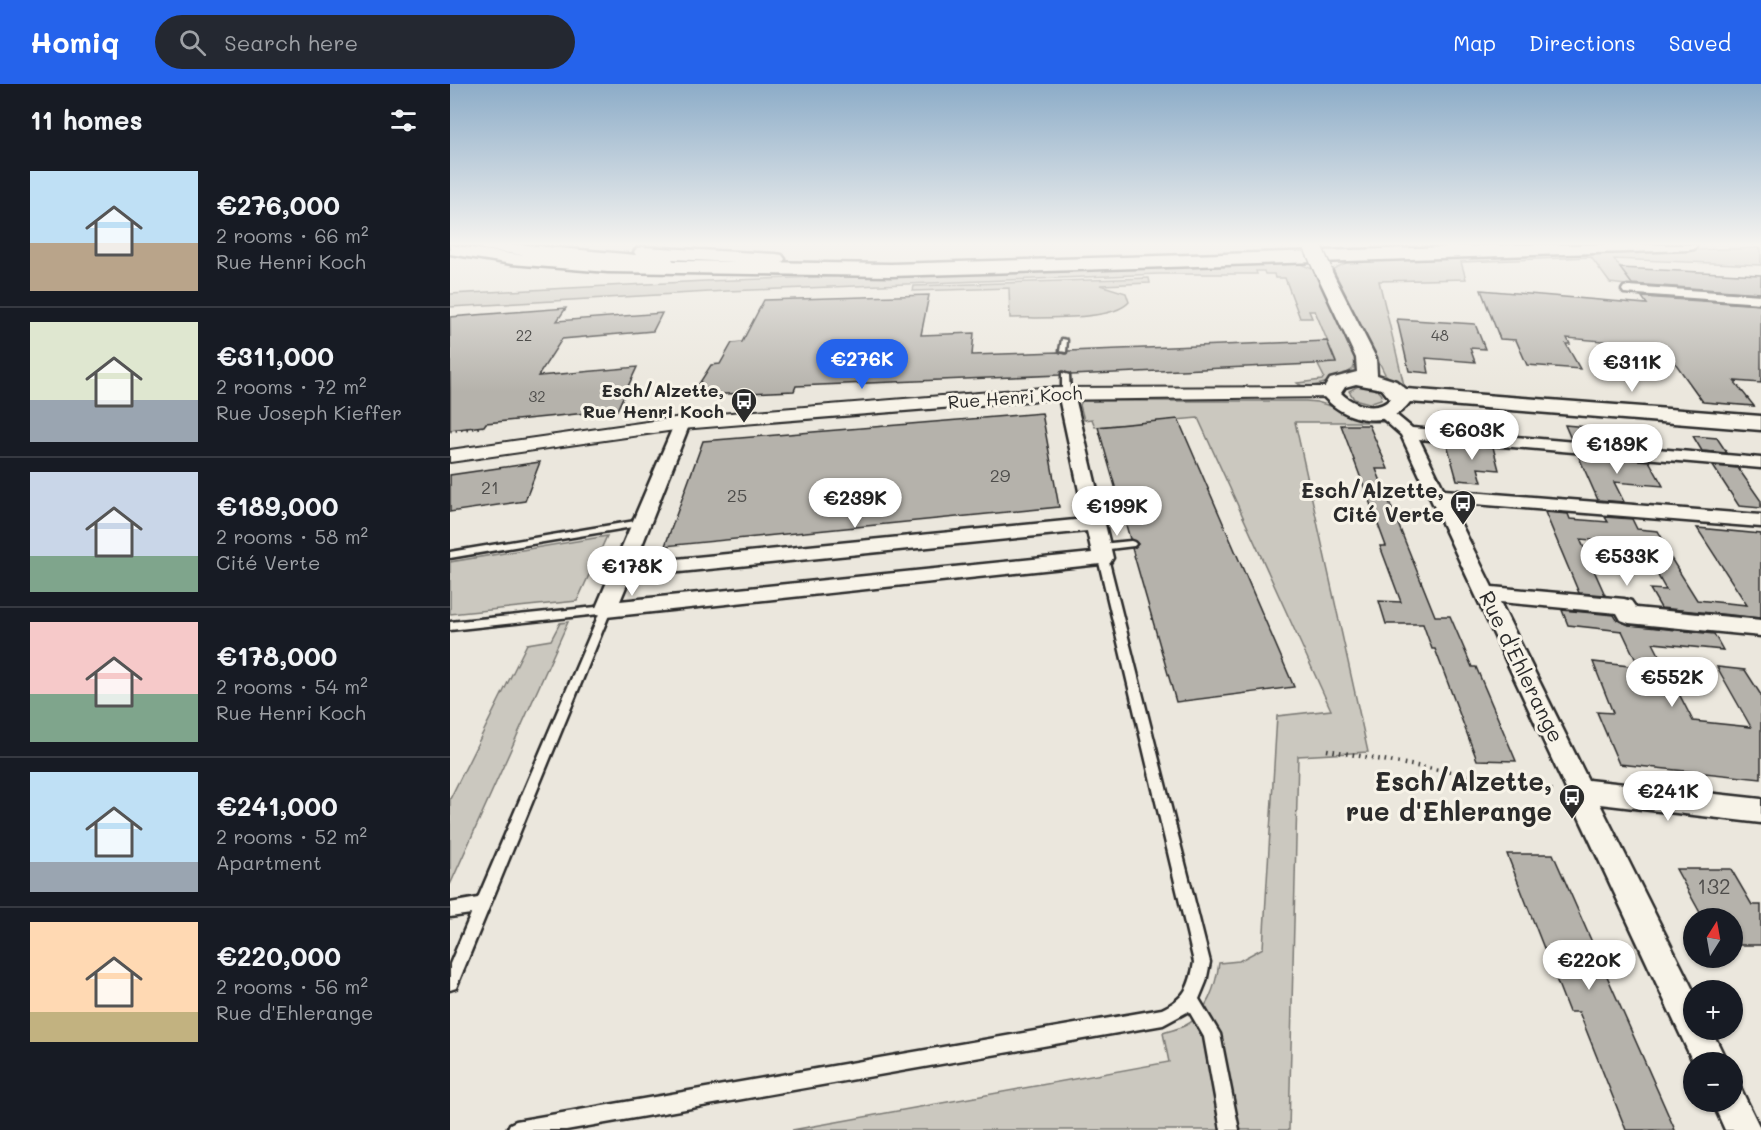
<!DOCTYPE html>
<html lang="en">
<head>
<meta charset="utf-8">
<style>
	:root { --surface:#171b24; --page:#242831; --text:#f1f3f6; --muted:#9ea1a6; --line:#363941; --accent:#2563eb }
	body { margin:0; font-family:Mali,sans-serif; background:var(--page); color:var(--text); height:100vh; display:flex; flex-direction:column; font-size:22px; white-space:nowrap }
	* { box-sizing:border-box; margin:0 }
	p { font-size:20px; color:var(--muted) }
	.icon { flex:none; width:33px; height:33px; fill:none; stroke:currentColor; stroke-width:2; stroke-linecap:round; stroke-linejoin:round }
	.map { position:relative; flex:1; overflow:hidden }
	.drawer { display:flex; flex-direction:column; background:var(--surface); width:450px }
	.drawer>* { flex:none }
	.needle { width:39px; rotate:11deg }
	.buttons { position:absolute; left:1233px; top:824px; display:grid; gap:12px }
	.buttons a { display:grid; place-items:center; width:60px; height:60px; border-radius:50%; background:var(--surface); box-shadow:0 2px 4px #0004; font-size:30px }
	.price { position:absolute; translate:-50% -51px; padding:0 14px; border-radius:21px; background:#fff; color:#222; font-size:20px; line-height:39px; filter:drop-shadow(0 2px 3px #0008) }
	.price::after { content:''; position:absolute; left:50%; top:36px; width:18px; height:14px; margin-left:-9px; background:inherit; clip-path:polygon(0 0,100% 0,50% 100%) }
	.price.selected { background:var(--accent); color:#fff }
	ul { padding:0; list-style:none }
	li { display:flex; align-items:center; gap:18px; height:150px; padding:0 30px }
	li+li { border-top:2px solid var(--line) }
	li span { display:grid; place-items:center; flex:none; width:168px; height:120px; border-radius:0px; color:#555 }
	li>.icon { margin-inline-start:auto }
	span .icon { width:72px; height:72px; fill:#fffc; stroke-width:1 }
	li b { font-size:26px }
	h2 { display:flex; justify-content:space-between; align-items:center; height:72px; padding:0 30px; font-size:26px }
	header { display:flex; align-items:center; gap:36px; box-sizing:border-box; height:84px; padding:0 30px; background:var(--accent); color:#fff }
	header strong { font-size:28px }
	nav { display:flex; gap:33px; margin-inline-start:auto; font-size:21px }
	.search { width:420px; height:54px; background:var(--page); display:flex; align-items:center; gap:15px; box-sizing:border-box; padding:0 21px; border-radius:33px; color:var(--muted); font-size:22px }
	main { display:flex; flex:1; min-height:0 }
	.map>svg:first-child { display:block }
	.green { fill:#cbc8bf; stroke:#7b7a75; stroke-width:1.5 }
	.building { fill:#b5b2ab; stroke:#2b2b2b; stroke-width:1.5 }
	.lines { fill:none; stroke-linecap:round; stroke-linejoin:round }
	.service-casing { stroke:#2b2b2b; stroke-width:5 }
	.minor-casing { stroke:#2b2b2b; stroke-width:5 }
	.tertiary-casing { stroke:#2b2b2b; stroke-width:4 }
	.secondary-casing { stroke:#2b2b2b; stroke-width:5 }
	.trunk-casing { stroke:#2b2b2b; stroke-width:5 }
	.motorway-casing { stroke:#2b2b2b; stroke-width:5 }
	.path-far1 { stroke:#2b2b2b; stroke-width:3; stroke-dasharray:1.5 4; stroke-linecap:butt }
	.path { stroke:#2b2b2b; stroke-width:4.5; stroke-dasharray:1.5 5; stroke-linecap:butt }
	.service { fill:#f7f3e8; fill-rule:evenodd }
	.minor { fill:#f7f3e8; fill-rule:evenodd }
	.tertiary { fill:#f7f3e8; fill-rule:evenodd }
	.secondary { fill:#f7f3e8; fill-rule:evenodd }
	.trunk { fill:#f7f3e8; fill-rule:evenodd }
	.motorway { fill:#f7f3e8; fill-rule:evenodd }
	.secondary-bridge-casing { stroke:#2b2b2b; stroke-width:20; stroke-linecap:butt }
	.secondary-bridge { stroke:#f7f3e8; stroke-width:17 }
	.labels { text-anchor:middle; stroke-width:6; stroke-linejoin:round; paint-order:stroke }
	.far-number-label { font-size:15px; fill:#4e4d4b }
	.far-poi-label { font-size:18px; font-weight:bold; fill:#2b2b2b; stroke:#f7f3e8; text-anchor:end }
	.far-street-label { font-size:18px; fill:#2b2b2b; stroke:#f7f3e8 }
	.number-label { font-size:18px; fill:#4e4d4b }
	.poi-label { font-size:21px; font-weight:bold; fill:#2b2b2b; stroke:#f7f3e8; text-anchor:end }
	.street-label { font-size:21px; fill:#2b2b2b; stroke:#f7f3e8 }
	.near-number-label { font-size:21px; fill:#4e4d4b }
	.near-poi-label { font-size:26px; font-weight:bold; fill:#2b2b2b; stroke:#f7f3e8; text-anchor:end }
</style>
</head>
<body>
<header>
<strong>Homiq</strong>
<div class="search"><svg class="icon" aria-label="search" viewBox="0 0 24 24"><circle cx="10" cy="10" r="6"/><path d="M15 15l6 6"/></svg>Search here</div>
<nav><a>Map</a><a>Directions</a><a>Saved</a></nav>
</header>
<main>
<section class="drawer">
<h2>11 homes<svg class="icon" aria-label="filters" viewBox="0 0 24 24"><path d="M4 7h16M4 17h16"/><circle cx="9" cy="7" r="2"/><circle cx="15" cy="17" r="2"/></svg></h2>
<ul>
<li><span style="background:linear-gradient(#bfe0f5 60%,#b9a48a 0)"><svg class="icon" aria-label="home" viewBox="0 0 24 24"><path d="M3 11l9-7 9 7M6 9v11h12V9"/></svg></span><div><b>€276,000</b><p>2 rooms · 66 m²</p><p>Rue Henri Koch</p></div></li>
<li><span style="background:linear-gradient(#dfe7d0 65%,#9aa5b1 0)"><svg class="icon" aria-label="home" viewBox="0 0 24 24"><path d="M3 11l9-7 9 7M6 9v11h12V9"/></svg></span><div><b>€311,000</b><p>2 rooms · 72 m²</p><p>Rue Joseph Kieffer</p></div></li>
<li><span style="background:linear-gradient(#c9d6e8 70%,#7fa58c 0)"><svg class="icon" aria-label="home" viewBox="0 0 24 24"><path d="M3 11l9-7 9 7M6 9v11h12V9"/></svg></span><div><b>€189,000</b><p>2 rooms · 58 m²</p><p>Cité Verte</p></div></li>
<li><span style="background:linear-gradient(#f6c9c9 60%,#7fa58c 0)"><svg class="icon" aria-label="home" viewBox="0 0 24 24"><path d="M3 11l9-7 9 7M6 9v11h12V9"/></svg></span><div><b>€178,000</b><p>2 rooms · 54 m²</p><p>Rue Henri Koch</p></div></li>
<li><span style="background:linear-gradient(#bfe0f5 75%,#9aa5b1 0)"><svg class="icon" aria-label="home" viewBox="0 0 24 24"><path d="M3 11l9-7 9 7M6 9v11h12V9"/></svg></span><div><b>€241,000</b><p>2 rooms · 52 m²</p><p>Apartment</p></div></li>
<li><span style="background:linear-gradient(#ffd9b3 75%,#c2b280 0)"><svg class="icon" aria-label="home" viewBox="0 0 24 24"><path d="M3 11l9-7 9 7M6 9v11h12V9"/></svg></span><div><b>€220,000</b><p>2 rooms · 56 m²</p><p>Rue d'Ehlerange</p></div></li>
</ul>
</section>
<div class="map">
<svg width="1311" height="1046" viewBox="0 0 1311 1046">
	<rect width="100%" height="100%" fill="#ebe7dd"/>
	<filter id="ink" filterUnits="userSpaceOnUse"><feTurbulence type="fractalNoise" baseFrequency=".0167" numOctaves="2"/><feDisplacementMap in="SourceGraphic" scale="12" xChannelSelector="R" yChannelSelector="G"/><feConvolveMatrix kernelMatrix="1 2 1 2 8 2 1 2 1" color-interpolation-filters="sRGB"/></filter>
	<g filter="url(#ink)">
		<g class="green">
			<path d="M1311 164V181L1164 175 1180 197 1204 199 1209 205 1160 199 1141 173 1011 178 1016 195 929 197 954 301 943 297 935 290 883 185 898 178 896 175Z"/>
			<path d="M843 177 865 186 906 276 903 285C891 293 859 309 847 299L872 296 874 293 868 281 886 278 865 227H859L862 234H850L835 194H825L824 190H815L814 187H806L807 190H709L277 207 0 223V210L255 197Z"/>
			<path d="M699 194 700 199 650 201 676 209 679 218C662 238 587 233 560 234L559 204 463 207 464 202Z"/>
			<path d="M908 302C918 302 927 303 932 311L931 315 919 319 904 315 899 307Z"/>
			<path d="M632 317H856L867 318 934 338H845L918 668 848 672 839 1046H342L719 978 713 949C721 946 729 945 736 941 757 930 766 901 769 879L789 877 813 864 827 632 881 626 748 334 645 343 642 335 634 336 630 321Z"/>
			<path d="M157 452 127 517 0 530V478Z"/>
			<path d="M118 538 0 801V715L77 560 101 556 110 539Z"/>
		</g>
		<g class="building">
			<path d="M1170 184 1311 191V209L1182 200Z"/>
			<path d="M1031 206 1197 220 1192 213 1311 221V299L1284 297 1304 322 1253 318 1213 262 1117 254 1120 260H1116L1130 285 1077 281 1066 256 1050 255Z"/>
			<path d="M479 211 471 251 524 249 522 271 608 268 616 270 618 267 877 257 886 279 621 291 613 287 610 291 346 302 344 307 254 311 256 305 245 306 261 281 270 280 282 259 292 258 314 216Z"/>
			<path d="M116 224 107 237 212 229 203 247 112 255 88 292 187 283 167 326 36 339 34 342 0 346V233Z"/>
			<path d="M947 235 1025 240 1035 265 1020 264 1025 278 976 274 979 289 959 287Z"/>
			<path d="M592 329 609 423 215 462 253 357Z"/>
			<path d="M989 331 1034 335 1038 348 993 344Z"/>
			<path d="M728 335 844 603 726 618 682 464 688 460 680 455 648 343Z"/>
			<path d="M891 341H919L938 385H926L985 532H1000L1022 583H1026L1066 677 1027 676 985 565H982L973 540H936L929 517 951 518 930 462H936Z"/>
			<path d="M1115 341 1182 347 1190 361 1121 355Z"/>
			<path d="M1243 352 1267 354 1277 369 1252 367Z"/>
			<path d="M997 360 1043 363 1049 386 1028 384 1032 398 1007 396Z"/>
			<path d="M1128 371 1199 377 1213 402 1164 398 1174 418 1148 416Z"/>
			<path d="M90 378 75 417 0 428V391Z"/>
			<path d="M1263 382 1288 384 1311 417V424L1289 422Z"/>
			<path d="M1095 428 1118 430 1120 435 1158 438 1155 433 1182 435 1187 445 1208 447 1220 468H1217L1247 516 1297 521 1247 444 1311 450V534L1211 524 1200 505 1216 506 1190 460 1130 455 1155 511 1129 509Z"/>
			<path d="M1112 526 1164 531 1167 536 1179 541 1264 550 1273 566 1203 559 1243 637 1301 643 1267 583 1295 586 1311 611V695L1169 680 1147 628 1163 629 1143 578 1189 583 1172 547 1118 541Z"/>
			<path d="M1057 770H1103L1225 1046H1176L1129 928H1119Z"/>
			<path d="M1226 785H1281L1302 821H1311V861H1282V834H1253Z"/>
		</g>
		<g class="lines">
			<g class="service-casing">
				<g id="service">
					<path d="M612 255 617 256 616 268 610 267Z"/>
					<path d="M612 289 619 291 620 309 616 311 612 309Z"/>
					<path d="M191 436 194 437 196 439 194 441 0 474V468Z"/>
					<path d="M681 457 684 458 686 460 684 462 651 466 646 463 651 460Z"/>
					<path d="M653 471 658 474 760 878 756 898 749 915 770 950 789 1046H771L754 953 739 927 713 941 116 1046H57L60 1040 66 1037 712 925C735 914 740 903 744 878L648 474Z"/>
					<path d="M156 522 161 526 6 904 0 906V880L21 830 0 833V819L28 814 149 530 0 546V538Z"/>
				</g>
			</g>
			<g class="minor-casing">
				<g id="minor">
					<path d="M1178 202 1311 211V219L1174 209 1172 206 1174 203Z"/>
					<path d="M616 304 624 309 663 474 660 479 156 533 149 531 145 526 226 336 232 334 240 339 185 479 635 435 608 309ZM637 447 642 469 170 517 180 493Z"/>
					<path d="M933 323 939 325 962 344 1311 374V384L969 355 994 406 1311 431V443L1000 418 1042 503 1174 515 1181 517 1186 524 1311 536V552L1179 539 1171 536 1167 529 1050 518 1138 696 1311 715V739L1150 720 1244 908V945H1261L1277 978 1244 980 951 351 925 328Z"/>
					<path d="M1282 1001 1291 1005 1311 1046H1275L1262 1017H1282Z"/>
				</g>
			</g>
			<g class="tertiary-casing">
				<path id="tertiary" d="M881 303 888 305 890 309 888 313 592 316 232 345 0 378V366L232 333 592 304Z"/>
			</g>
			<g class="secondary-casing">
				<path id="secondary" d="M873 181 881 186 926 274 927 291 946 297 956 305 1311 332V346L960 318C938 348 890 336 871 309L880 295 907 288 906 274 865 186ZM906 300 932 305 940 315C927 329 903 321 891 309L895 303Z"/>
			</g>
			<g class="trunk-casing">
				<path id="trunk" d="M29 161H76L186 171 184 168 187 164 193 163 326 170 332 171 335 175 332 179 326 180 222 175 225 179 223 183 216 185 94 174 38 166 32 165Z"/>
			</g>
			<g class="motorway-casing">
				<path id="motorway" d="M0 161 62 170 158 176 441 180 1064 161H1247L1244 165 1238 166 441 192 158 188 62 180 0 170Z"/>
			</g>
			<path class="path-far1" d="M0 347 33 343"/>
			<path class="path" d="M877 666 1106 707"/>
			<use href="#service" class="service"/>
			<use href="#minor" class="minor"/>
			<use href="#tertiary" class="tertiary"/>
			<use href="#secondary" class="secondary"/>
			<use href="#trunk" class="trunk"/>
			<use href="#motorway" class="motorway"/>
			<g class="secondary-bridge-casing">
				<path id="secondary-bridge" d="M862 161 873 186"/>
			</g>
			<use href="#secondary-bridge" class="secondary-bridge"/>
		</g>
	</g>
	<linearGradient id="sky" x2="0" y2="1"><stop stop-color="#8cacc8"/><stop offset="0.52" stop-color="#f6f4f0"/><stop offset="1" stop-color="#f6f4f0" stop-opacity="0"/></linearGradient>
	<rect width="1311" height="308" fill="url(#sky)"/>
	<defs>
		<g id="bus-pin" transform="scale(1.35)"><path d="M0 17L-7.5 6A9.5 9.5 0 1 1 7.5 6Z" fill="#2b2b2b" stroke="#f7f3e8"/><path d="M-5-6H5V4H4V6H2V4H-2V6H-4V4H-5ZM-3.5-4V0h7V-4ZM-3.5 1.2v1.5H-2V1.2ZM2 1.2v1.5H3.5V1.2Z" fill="#fff"/></g>
	</defs>
	<g fill-rule="evenodd">
		<use href="#bus-pin" x="294" y="317"/>
		<use href="#bus-pin" x="1013" y="419"/>
		<use href="#bus-pin" x="1122" y="713"/>
	</g>
	<g class="labels">
		<g class="far-number-label">
			<text x="74" y="257">22</text>
			<text x="990" y="257">48</text>
			<text x="87" y="318">32</text>
		</g>
		<g class="far-poi-label">
			<text x="274" y="313">Esch/Alzette,<tspan x="274" dy="21">Rue Henri Koch</tspan></text>
		</g>
		<g class="far-street-label">
			<text transform="translate(565 314) rotate(-4)" y="6">Rue Henri Koch</text>
		</g>
		<g class="number-label">
			<text x="550" y="398">29</text>
			<text x="40" y="410">21</text>
			<text x="287" y="418">25</text>
		</g>
		<g class="poi-label">
			<text x="994" y="414">Esch/Alzette,<tspan x="994" dy="24">Cité Verte</tspan></text>
		</g>
		<g class="street-label">
			<text transform="translate(1071 583) rotate(64)" y="7">Rue d'Ehlerange</text>
		</g>
		<g class="near-number-label">
			<text x="1264" y="810">132</text>
		</g>
		<g class="near-poi-label">
			<text x="1102" y="707">Esch/Alzette,<tspan x="1102" dy="30">rue d'Ehlerange</tspan></text>
		</g>
	</g>
</svg>
<div class="buttons">
<a><svg class="needle" viewBox="-14 -14 28 28"><path d="M0-13l5 13h-10z" fill="#e53935"/><path d="M0 13l5-13h-10z" fill="#9ea1a6"/></svg></a>
<a>+</a>
<a>−</a>
</div>
<b class="price selected" style="left:412px;top:306px">€276K</b>
<b class="price" style="left:1182px;top:309px">€311K</b>
<b class="price" style="left:1022px;top:377px">€603K</b>
<b class="price" style="left:1167px;top:391px">€189K</b>
<b class="price" style="left:405px;top:445px">€239K</b>
<b class="price" style="left:667px;top:453px">€199K</b>
<b class="price" style="left:1177px;top:503px">€533K</b>
<b class="price" style="left:182px;top:513px">€178K</b>
<b class="price" style="left:1222px;top:624px">€552K</b>
<b class="price" style="left:1218px;top:738px">€241K</b>
<b class="price" style="left:1139px;top:907px">€220K</b>
</div>
</main>
</body>
</html>
